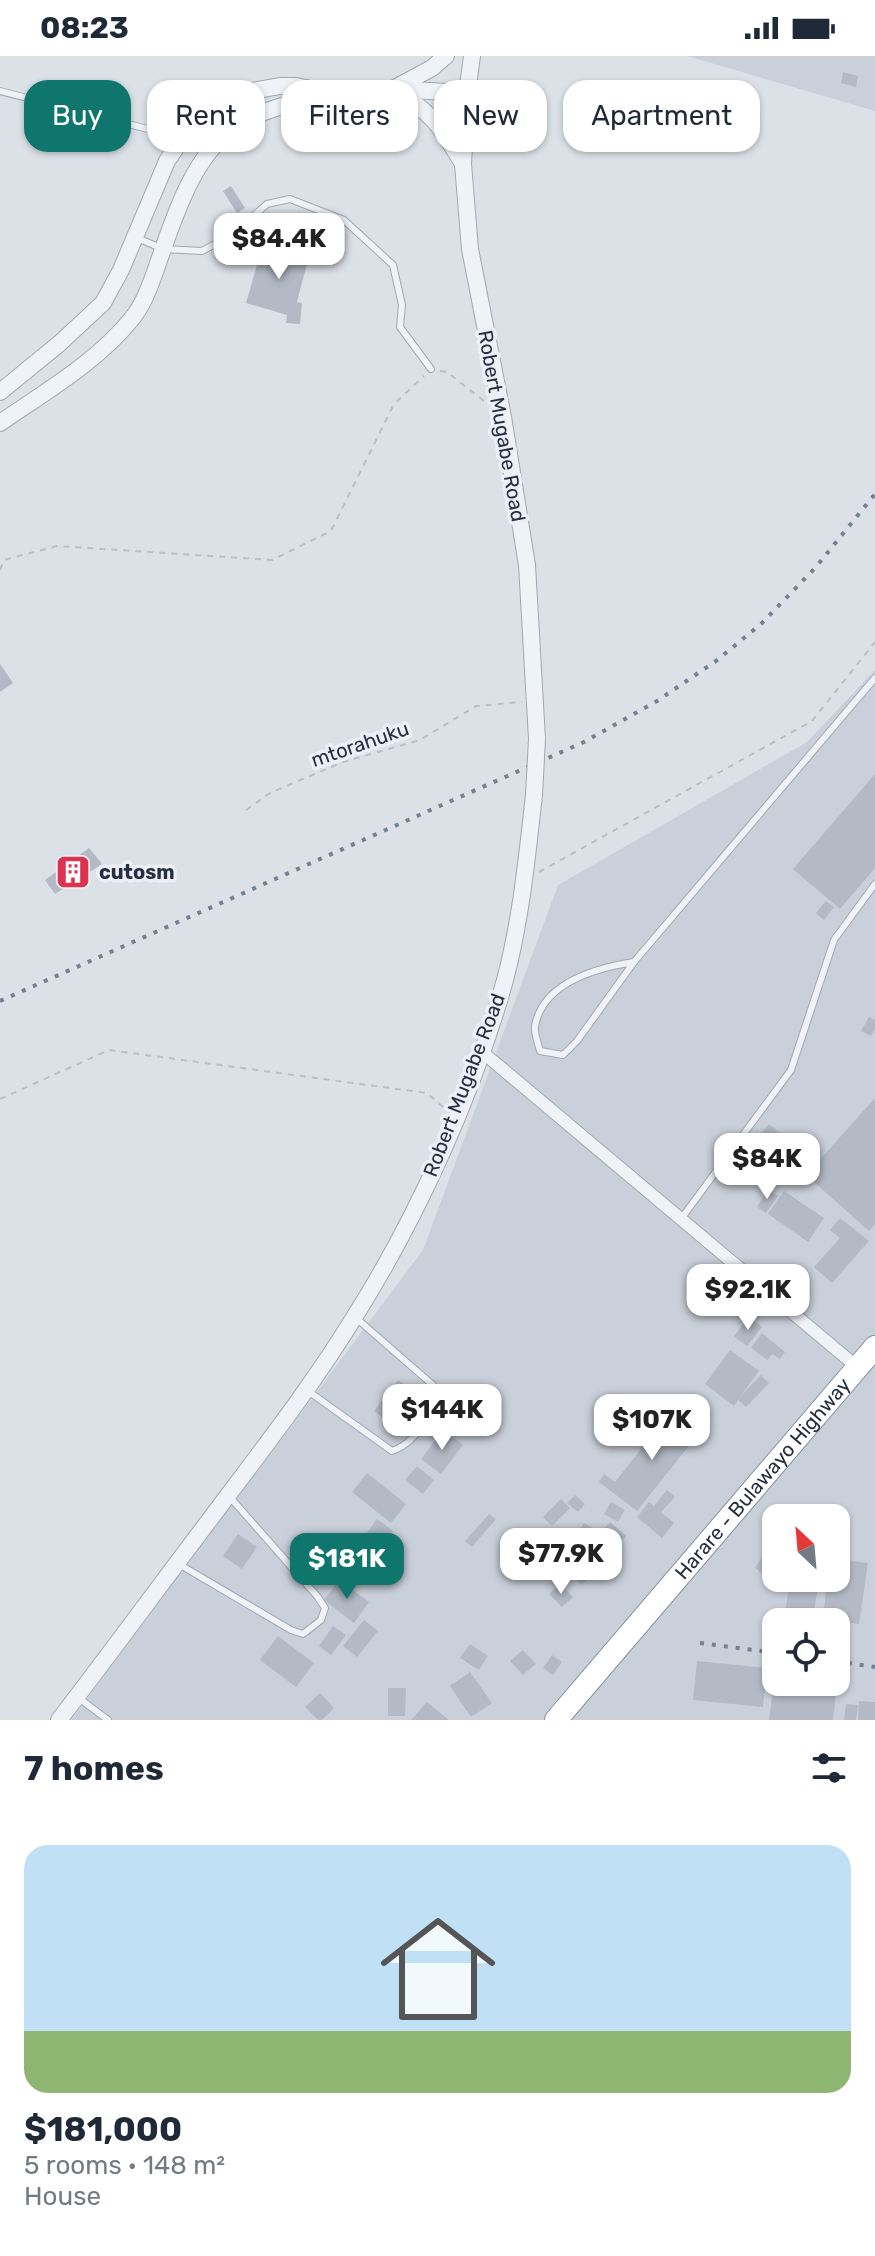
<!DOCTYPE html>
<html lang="en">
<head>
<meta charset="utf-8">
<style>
	:root { --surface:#fff; --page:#f6f6f7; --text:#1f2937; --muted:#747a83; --line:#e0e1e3; --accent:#0f766e }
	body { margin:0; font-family:Rubik,sans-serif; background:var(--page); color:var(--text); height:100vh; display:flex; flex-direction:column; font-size:30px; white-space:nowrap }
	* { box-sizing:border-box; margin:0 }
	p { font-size:26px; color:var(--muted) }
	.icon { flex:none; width:44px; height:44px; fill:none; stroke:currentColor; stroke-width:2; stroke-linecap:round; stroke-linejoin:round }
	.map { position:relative; height:1664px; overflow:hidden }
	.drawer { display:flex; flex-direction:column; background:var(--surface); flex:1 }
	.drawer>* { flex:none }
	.top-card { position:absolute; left:24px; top:24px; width:828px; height:72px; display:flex; gap:16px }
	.needle { width:52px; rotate:334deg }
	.buttons { position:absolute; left:762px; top:1448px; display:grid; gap:16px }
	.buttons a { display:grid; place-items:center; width:88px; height:88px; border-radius:16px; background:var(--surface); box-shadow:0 2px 6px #0004; font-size:40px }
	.price { position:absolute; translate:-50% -68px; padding:0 18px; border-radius:16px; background:#fff; color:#222; font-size:26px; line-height:52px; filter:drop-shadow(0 2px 4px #0008) }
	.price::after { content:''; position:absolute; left:50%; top:48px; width:24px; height:18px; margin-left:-12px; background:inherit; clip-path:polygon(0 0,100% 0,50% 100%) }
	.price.current { background:var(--accent); color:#fff }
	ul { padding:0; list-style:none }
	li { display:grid; align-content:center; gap:16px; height:424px; padding:0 24px }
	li+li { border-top:2px solid var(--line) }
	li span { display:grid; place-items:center; height:248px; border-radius:24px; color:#555 }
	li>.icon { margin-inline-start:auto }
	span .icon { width:144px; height:144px; fill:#fffc; stroke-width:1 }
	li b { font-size:34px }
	h2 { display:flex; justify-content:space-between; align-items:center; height:96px; padding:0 24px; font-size:34px }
	.tag { padding:0 28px; border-radius:24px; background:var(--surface); box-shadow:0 2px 6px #0004; font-size:28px; line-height:72px }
	.tag.current { background:var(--accent); color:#fff }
	.status { display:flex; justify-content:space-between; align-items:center; height:56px; padding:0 40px; background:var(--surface); direction:ltr }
	.status svg { height:22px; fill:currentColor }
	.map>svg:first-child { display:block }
	.built { fill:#cad0da; fill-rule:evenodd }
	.building { fill:#b3bac5 }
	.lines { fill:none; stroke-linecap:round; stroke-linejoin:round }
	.service-casing { stroke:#a1a8b2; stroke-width:8 }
	.minor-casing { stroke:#a1a8b2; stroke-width:14 }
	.tertiary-casing { stroke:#a1a8b2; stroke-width:18 }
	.trunk-casing { stroke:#828fa0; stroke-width:24 }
	.path { stroke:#babfc7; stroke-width:2; stroke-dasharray:6 6; stroke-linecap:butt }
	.service { stroke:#eff2f6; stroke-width:6 }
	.minor { stroke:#eff2f6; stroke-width:12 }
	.tertiary { stroke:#eff2f6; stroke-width:16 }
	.trunk { stroke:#fff; stroke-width:22 }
	.rail { stroke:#748193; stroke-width:4; stroke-dasharray:4 8; stroke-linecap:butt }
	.tertiary-bridge-casing { stroke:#a1a8b2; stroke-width:18; stroke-linecap:butt }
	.tertiary-bridge { stroke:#eff2f6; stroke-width:16 }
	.labels { text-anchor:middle; stroke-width:7; stroke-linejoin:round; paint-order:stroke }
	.street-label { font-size:20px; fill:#252f40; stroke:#ecf0f6 }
	.poi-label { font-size:20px; font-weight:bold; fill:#252f40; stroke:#ecf0f6; text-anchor:start }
</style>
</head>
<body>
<div class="status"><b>08:23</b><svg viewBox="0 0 49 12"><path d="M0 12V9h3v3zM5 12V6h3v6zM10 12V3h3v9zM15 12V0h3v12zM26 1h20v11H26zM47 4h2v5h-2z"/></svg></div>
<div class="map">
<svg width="875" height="1664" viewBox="0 0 875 1664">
	<rect width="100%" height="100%" fill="#dce1e8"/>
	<g class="built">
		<path d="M687 0H875V55Z"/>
		<path d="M875 614V1664H71L423 1194 558 829 807 686ZM776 1462H836V1522H776ZM776 1566H836V1626H776Z"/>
	</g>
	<g class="building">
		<path d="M843 16 858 20 856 31 841 27Z"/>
		<path d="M231 130 245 152 237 157 223 135Z"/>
		<path d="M264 185 310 196 297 246 302 247 300 268 286 267 287 259 246 247Z"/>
		<path d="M0 608 13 627 0 636Z"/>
		<path d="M875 718V812L840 853 793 813Z"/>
		<path d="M89 792 102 808 55 838 45 824Z"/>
		<path d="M826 845 834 851 824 864 816 857Z"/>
		<path d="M869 961 875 964V973L871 980 861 975Z"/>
		<path d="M875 1042V1168L869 1175 806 1119Z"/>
		<path d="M769 1068 785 1081 771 1098 755 1085Z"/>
		<path d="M768 1133 778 1140 766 1157 757 1151Z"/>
		<path d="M784 1135 824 1162 808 1186 768 1158Z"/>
		<path d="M840 1162 869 1185 832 1227 814 1211 840 1182 830 1174Z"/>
		<path d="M749 1261 762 1271 747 1290 734 1280Z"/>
		<path d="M762 1277 785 1296 780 1303 772 1298 767 1304 751 1292Z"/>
		<path d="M730 1294 759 1315 740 1341 761 1319 769 1327 746 1351 738 1344 734 1350 705 1328Z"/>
		<path d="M398 1324 415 1336 391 1368 374 1355Z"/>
		<path d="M671 1355 699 1377 637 1455 599 1426 604 1418 615 1426Z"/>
		<path d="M443 1374 463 1389 441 1418 421 1403Z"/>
		<path d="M417 1410 434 1424 423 1438 405 1424Z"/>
		<path d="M367 1417 406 1448 391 1467 352 1436Z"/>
		<path d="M667 1434 675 1441 661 1456 674 1467 662 1482 637 1461 649 1446 654 1450Z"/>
		<path d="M575 1439 585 1448 578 1456 567 1447Z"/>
		<path d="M561 1443 570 1452 552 1470 543 1461Z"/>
		<path d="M611 1446 625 1454 618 1466 604 1458Z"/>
		<path d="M489 1458 496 1463 472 1491 465 1485Z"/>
		<path d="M377 1463 393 1475 365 1513 349 1501Z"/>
		<path d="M610 1466 626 1480 582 1529 566 1515 578 1501 567 1495 584 1467 600 1477Z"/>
		<path d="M238 1478 257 1491 242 1513 223 1500Z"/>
		<path d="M776 1492V1507L766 1521 755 1512 766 1495 771 1498Z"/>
		<path d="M348 1502 363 1513 355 1524 340 1513Z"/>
		<path d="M837 1503 868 1507 859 1568 829 1564 831 1553 824 1552 828 1522H836Z"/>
		<path d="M791 1522 819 1525 812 1566H783Z"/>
		<path d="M339 1524 369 1546 354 1567 324 1544Z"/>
		<path d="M560 1528 573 1541 562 1551 549 1538Z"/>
		<path d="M364 1564 378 1575 357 1601 343 1590Z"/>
		<path d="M333 1570 346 1579 331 1599 319 1590Z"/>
		<path d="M278 1580 314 1607 296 1631 260 1604Z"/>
		<path d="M470 1588 488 1600 479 1614 460 1602Z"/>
		<path d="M523 1594 536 1608 523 1619 510 1605Z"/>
		<path d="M552 1599 562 1606 553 1619 543 1612Z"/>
		<path d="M697 1605 767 1612 763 1651 693 1644Z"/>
		<path d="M470 1616 492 1647 471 1661 450 1630Z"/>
		<path d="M774 1626H837L833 1664H769Z"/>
		<path d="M388 1632H406L405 1660H388Z"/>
		<path d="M320 1637 334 1652 322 1664H318L305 1651Z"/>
		<path d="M859 1645 875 1646V1664H858Z"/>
		<path d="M427 1646 449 1664H411Z"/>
		<path d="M846 1648 858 1649 856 1664H844Z"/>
	</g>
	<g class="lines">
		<g class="service-casing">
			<g id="service">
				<path d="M0 35 179 81"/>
				<path d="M135 181 163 193 202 195 232 179 267 148 290 143 344 164 393 209 402 249 400 271 431 313"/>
				<path d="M634 906C596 912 543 926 535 970 534 978 538 987 540 995L563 999 577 985 634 906 875 622"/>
				<path d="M681 1163 791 1014 834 884 875 828"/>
				<path d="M308 1335 392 1395C414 1388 426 1364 440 1347L434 1330 356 1262"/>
				<path d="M177 1507 291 1574 303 1578 321 1564 325 1552 317 1540 228 1439"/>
				<path d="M80 1643 108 1664"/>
			</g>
		</g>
		<g class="minor-casing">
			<path id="minor" d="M481 995 857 1311"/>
		</g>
		<g class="tertiary-casing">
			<g id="tertiary">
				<path d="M472 0 467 37 463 108 470 193 503 361 527 509 537 683"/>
				<path d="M395 32 432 12 446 0"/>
				<path d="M395 34C433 58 440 69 463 108"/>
				<path d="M0 336 60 287 103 247 121 214 167 105 183 81 204 60 236 38 280 30H296L324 36 393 33 467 37"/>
				<path d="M0 367C45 336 100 304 134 260 148 241 155 215 163 193 178 150 197 95 238 69 264 52 296 48 324 36"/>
				<path d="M59 1664C109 1599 158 1532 208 1466 258 1399 311 1332 355 1260 418 1160 473 1038 505 924 521 864 527 801 534 739"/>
			</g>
		</g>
		<g class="trunk-casing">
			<g id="trunk">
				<path id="s1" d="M556 1664 875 1291"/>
			</g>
		</g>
		<g class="path">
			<path d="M440 315 447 316 484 345"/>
			<path d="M0 514 4 504 57 490 272 504 331 475 394 348 424 320"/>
			<path d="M246 754 270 737 343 706 420 684 476 650 522 646"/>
			<path d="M539 816 812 665 875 586"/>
			<path d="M0 1043 109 994 427 1037 444 1052"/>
		</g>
		<use href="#service" class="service"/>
		<use href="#minor" class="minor"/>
		<use href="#tertiary" class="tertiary"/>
		<use href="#trunk" class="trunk"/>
		<g class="rail">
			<path d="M0 945 584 686 657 645 716 605 761 568 816 511 875 438"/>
			<path d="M700 1587 776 1597"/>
			<path d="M836 1605 875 1611"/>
		</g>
		<g class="tertiary-bridge-casing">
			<path id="tertiary-bridge" d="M534 739 537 683"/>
		</g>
		<use href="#tertiary-bridge" class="tertiary-bridge"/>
	</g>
	<defs>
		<g id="building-square" transform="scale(1.8)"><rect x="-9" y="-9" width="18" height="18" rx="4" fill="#db3350" stroke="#ecf0f6"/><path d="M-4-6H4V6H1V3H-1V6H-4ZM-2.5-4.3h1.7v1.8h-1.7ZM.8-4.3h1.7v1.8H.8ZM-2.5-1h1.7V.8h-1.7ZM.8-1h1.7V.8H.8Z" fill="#fff"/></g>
	</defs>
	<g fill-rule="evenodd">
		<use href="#building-square" x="73" y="816"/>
	</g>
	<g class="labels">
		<g class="street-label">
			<text transform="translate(502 370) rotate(80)" y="7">Robert Mugabe Road</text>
			<text transform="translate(360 688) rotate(-19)" y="7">mtorahuku</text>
			<text transform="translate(464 1029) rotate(-69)" y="7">Robert Mugabe Road</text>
			<text dy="7" stroke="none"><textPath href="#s1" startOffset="318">Harare - Bulawayo Highway</textPath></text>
		</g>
		<g class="poi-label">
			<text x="99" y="823">cutosm</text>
		</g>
	</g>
</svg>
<div class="buttons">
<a><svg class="needle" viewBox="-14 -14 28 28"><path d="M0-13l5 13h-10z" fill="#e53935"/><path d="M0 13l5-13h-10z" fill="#747a83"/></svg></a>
<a><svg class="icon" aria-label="locate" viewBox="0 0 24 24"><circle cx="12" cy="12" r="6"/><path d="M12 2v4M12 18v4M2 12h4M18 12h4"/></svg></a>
</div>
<b class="price" style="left:279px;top:225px">$84.4K</b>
<b class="price" style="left:767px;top:1145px">$84K</b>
<b class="price" style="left:748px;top:1276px">$92.1K</b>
<b class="price" style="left:442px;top:1396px">$144K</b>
<b class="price" style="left:652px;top:1406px">$107K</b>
<b class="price" style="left:561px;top:1540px">$77.9K</b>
<b class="price current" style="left:347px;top:1545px">$181K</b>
<div class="top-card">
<a class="tag current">Buy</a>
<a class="tag">Rent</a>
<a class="tag">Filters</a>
<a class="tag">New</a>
<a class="tag">Apartment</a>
</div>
</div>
<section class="drawer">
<h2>7 homes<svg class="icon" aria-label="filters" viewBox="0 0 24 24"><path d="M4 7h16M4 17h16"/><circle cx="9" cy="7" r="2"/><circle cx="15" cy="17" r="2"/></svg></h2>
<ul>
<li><span style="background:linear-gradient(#bfe0f5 75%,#8fb573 0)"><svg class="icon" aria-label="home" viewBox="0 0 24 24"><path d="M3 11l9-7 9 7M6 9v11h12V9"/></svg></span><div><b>$181,000</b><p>5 rooms · 148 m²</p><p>House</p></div></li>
</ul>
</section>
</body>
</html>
